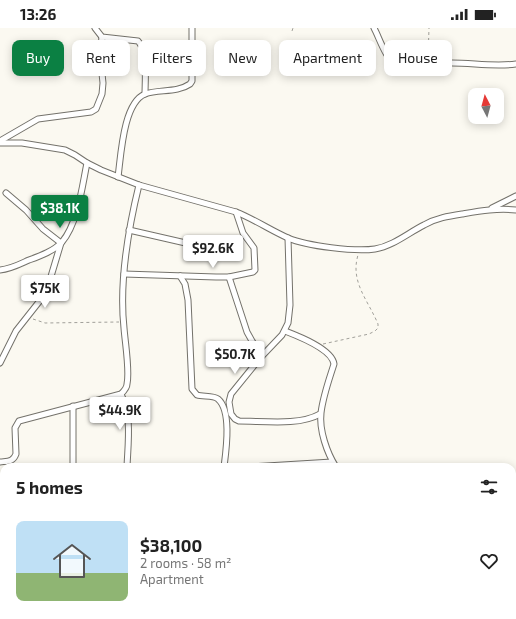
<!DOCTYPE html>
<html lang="en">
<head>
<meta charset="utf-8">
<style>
	:root { --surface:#fff; --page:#f2f2f2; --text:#222; --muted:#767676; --accent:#0b8043 }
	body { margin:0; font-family:"Exo 2",sans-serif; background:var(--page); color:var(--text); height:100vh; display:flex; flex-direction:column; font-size:15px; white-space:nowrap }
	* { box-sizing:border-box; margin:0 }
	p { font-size:13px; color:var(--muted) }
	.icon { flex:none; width:22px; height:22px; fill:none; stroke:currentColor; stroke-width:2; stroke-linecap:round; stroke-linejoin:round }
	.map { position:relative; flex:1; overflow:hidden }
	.side { position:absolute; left:0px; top:435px; width:516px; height:156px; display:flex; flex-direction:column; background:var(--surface); border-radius:12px 12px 0 0; box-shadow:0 2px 10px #0003 }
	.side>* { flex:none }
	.top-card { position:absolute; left:12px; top:12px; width:492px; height:36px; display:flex; gap:8px }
	.needle { width:26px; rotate:354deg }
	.fabs { position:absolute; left:468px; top:60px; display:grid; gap:8px }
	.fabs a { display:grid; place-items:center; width:36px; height:36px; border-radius:8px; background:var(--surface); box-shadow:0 2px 10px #0003; font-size:20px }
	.price { position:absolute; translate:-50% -34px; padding:0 9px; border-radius:4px; background:#fff; color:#222; font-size:13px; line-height:26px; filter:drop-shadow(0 1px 2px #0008) }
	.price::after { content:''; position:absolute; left:50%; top:24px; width:12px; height:9px; margin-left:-6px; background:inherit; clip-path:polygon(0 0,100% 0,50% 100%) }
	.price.current { background:var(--accent); color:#fff }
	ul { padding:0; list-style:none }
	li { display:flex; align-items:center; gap:12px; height:100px; padding:0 16px }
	li span { display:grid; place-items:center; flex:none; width:112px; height:80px; border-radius:8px; color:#555 }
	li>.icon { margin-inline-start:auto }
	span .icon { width:48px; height:48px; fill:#fffc; stroke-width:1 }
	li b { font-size:17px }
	h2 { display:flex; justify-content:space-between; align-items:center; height:48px; padding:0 16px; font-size:17px }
	.pill { padding:0 14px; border-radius:8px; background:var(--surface); box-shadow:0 2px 10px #0003; font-size:14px; line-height:36px }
	.pill.current { background:var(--accent); color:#fff }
	.status { display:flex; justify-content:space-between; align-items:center; height:28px; padding:0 20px; background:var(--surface); direction:ltr }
	.status svg { height:11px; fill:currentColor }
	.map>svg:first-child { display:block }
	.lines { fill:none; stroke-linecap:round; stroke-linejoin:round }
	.minor-casing { stroke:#74726b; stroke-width:7 }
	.path { stroke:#a1a09a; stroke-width:1; stroke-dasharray:3 3; stroke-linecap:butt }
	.minor { stroke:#fff; stroke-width:5 }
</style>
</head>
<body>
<div class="status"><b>13:26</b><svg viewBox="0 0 49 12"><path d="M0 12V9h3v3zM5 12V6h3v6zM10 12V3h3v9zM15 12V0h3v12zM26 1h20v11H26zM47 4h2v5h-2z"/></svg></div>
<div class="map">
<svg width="516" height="591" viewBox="0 0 516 591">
	<rect width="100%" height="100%" fill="#fbf9f1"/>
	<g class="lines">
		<g class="minor-casing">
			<g id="minor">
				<path d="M95 0 102 9 138 13C148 23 145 52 145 66"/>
				<path d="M374 0C378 7 385 28 391 32 410 42 432 35 452 35 473 35 495 39 516 36"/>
				<path d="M0 113 38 91 91 84 96 81 102 66 103 55 100 27 102 9"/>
				<path d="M0 115H22L65 122 75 127 87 135 101 142 139 157 236 184C254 191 270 202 288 210 307 218 355 224 375 221 393 218 408 205 424 197 436 190 449 188 462 186 480 183 497 180 516 182"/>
				<path d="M118 149C121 128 123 75 145 66 159 61 177 65 190 56L192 53V0"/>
				<path d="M492 180 516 168"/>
				<path d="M129 202 190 216 214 220"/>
				<path d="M288 210 290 277 288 295 282 307 261 329 231 366 229 374 231 386 235 391 239 393C264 393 299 398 320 386"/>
				<path d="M0 242C11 241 20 236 29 232 40 228 54 223 62 214 78 195 82 159 87 135"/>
				<path d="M124 246 216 249H229L253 244 255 242 254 220 243 205 236 184"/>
				<path d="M180 248 185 256 188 272 192 361 197 367C203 369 213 367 218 371 232 383 226 423 224 439"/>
				<path d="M229 249 247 304 261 329"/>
				<path d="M285 303C298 308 332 321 334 336 329 352 323 368 321 385 319 402 327 425 336 439"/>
				<path d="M0 335 16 303 46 265 61 215 43 201 26 182 6 165"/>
				<path d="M121 366C132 388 128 414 127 439"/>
				<path d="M73 378V439"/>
				<path d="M0 434C8 433 13 434 16 426L15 400 19 393 121 366C124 363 127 360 127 356 130 343 125 314 124 300 119 254 128 202 139 157"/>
				<path d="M249 439 332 434"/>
				<path d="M501 587 505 591"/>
				<path d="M158 591 159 587"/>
				<path d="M240 591 241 587"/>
			</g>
		</g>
		<g class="path">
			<path d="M292 3 293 0"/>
			<path d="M428 31 429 0"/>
			<path d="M33 291 45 295 119 294"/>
			<path d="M323 316 369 306 375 303 378 300V296C368 272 350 254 358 227"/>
			<path d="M433 591 435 587"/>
		</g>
		<use href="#minor" class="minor"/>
	</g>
</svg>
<div class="fabs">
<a><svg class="needle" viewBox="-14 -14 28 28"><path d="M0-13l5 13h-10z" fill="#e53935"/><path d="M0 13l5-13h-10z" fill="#767676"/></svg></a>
</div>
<b class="price current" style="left:60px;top:201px">$38.1K</b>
<b class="price" style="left:213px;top:241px">$92.6K</b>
<b class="price" style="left:45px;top:281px">$75K</b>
<b class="price" style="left:235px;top:347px">$50.7K</b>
<b class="price" style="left:120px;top:403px">$44.9K</b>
<div class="top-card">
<a class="pill current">Buy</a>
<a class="pill">Rent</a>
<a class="pill">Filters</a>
<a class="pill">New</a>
<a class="pill">Apartment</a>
<a class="pill">House</a>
</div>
<section class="side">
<h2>5 homes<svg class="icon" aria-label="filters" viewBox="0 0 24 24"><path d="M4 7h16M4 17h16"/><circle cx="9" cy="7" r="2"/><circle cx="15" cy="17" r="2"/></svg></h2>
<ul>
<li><span style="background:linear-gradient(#bfe0f5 65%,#8fb573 0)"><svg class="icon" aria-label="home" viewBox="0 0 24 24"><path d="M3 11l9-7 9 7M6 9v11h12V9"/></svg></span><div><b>$38,100</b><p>2 rooms · 58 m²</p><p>Apartment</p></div><svg class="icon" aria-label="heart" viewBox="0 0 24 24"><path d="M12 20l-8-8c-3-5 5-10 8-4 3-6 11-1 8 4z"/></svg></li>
</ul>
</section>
</div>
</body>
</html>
